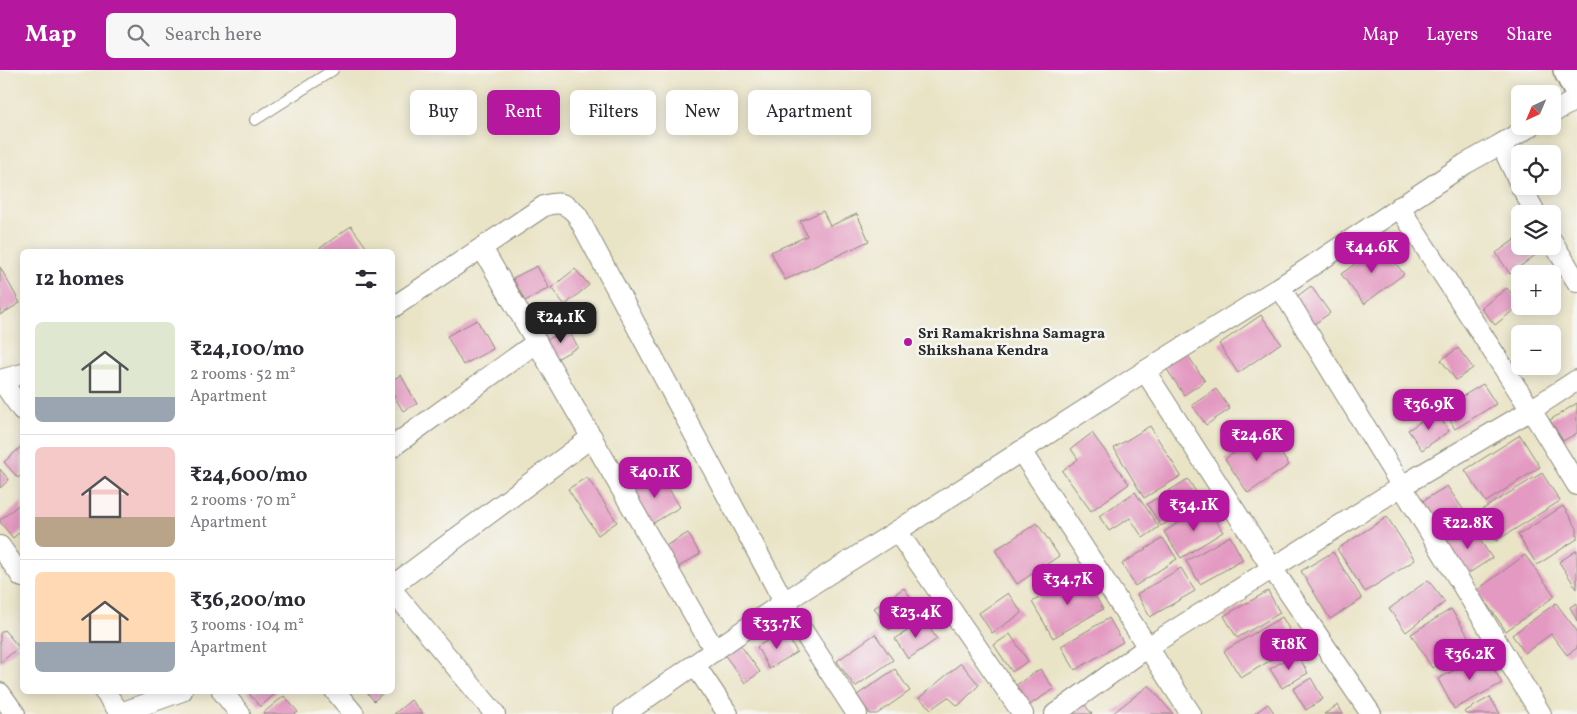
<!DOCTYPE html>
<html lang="en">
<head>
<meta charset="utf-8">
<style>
	:root { --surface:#fff; --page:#f7f7f7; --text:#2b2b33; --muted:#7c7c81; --line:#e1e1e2; --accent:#b5179e }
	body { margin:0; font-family:Vollkorn,serif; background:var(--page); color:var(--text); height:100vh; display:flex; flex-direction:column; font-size:19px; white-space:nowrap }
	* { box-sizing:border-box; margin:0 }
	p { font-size:16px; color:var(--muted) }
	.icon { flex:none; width:28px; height:28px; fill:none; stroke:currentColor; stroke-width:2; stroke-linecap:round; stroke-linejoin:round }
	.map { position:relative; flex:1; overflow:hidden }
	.sheet { position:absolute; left:20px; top:179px; width:375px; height:445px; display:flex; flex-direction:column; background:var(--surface); border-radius:8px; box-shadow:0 2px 12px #0003 }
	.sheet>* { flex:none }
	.banner { position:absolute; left:410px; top:20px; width:475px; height:45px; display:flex; gap:10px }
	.needle { width:32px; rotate:224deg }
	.buttons { position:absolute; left:1511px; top:15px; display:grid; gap:10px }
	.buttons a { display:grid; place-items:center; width:50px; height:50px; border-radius:8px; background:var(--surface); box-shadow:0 2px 12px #0003; font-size:25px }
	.price { position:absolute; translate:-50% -42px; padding:0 11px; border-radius:10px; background:var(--accent); color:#fff; font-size:16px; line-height:32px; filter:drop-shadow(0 1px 2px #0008) }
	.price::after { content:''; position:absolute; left:50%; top:30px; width:15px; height:11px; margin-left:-8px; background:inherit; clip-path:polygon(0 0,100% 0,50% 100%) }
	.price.current { background:#222; color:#fff }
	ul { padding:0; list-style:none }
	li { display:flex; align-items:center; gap:15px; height:125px; padding:0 15px }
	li+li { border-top:1px solid var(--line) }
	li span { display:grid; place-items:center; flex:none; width:140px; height:100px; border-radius:8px; color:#555 }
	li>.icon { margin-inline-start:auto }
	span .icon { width:60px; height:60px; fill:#fffc; stroke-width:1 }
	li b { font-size:21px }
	h2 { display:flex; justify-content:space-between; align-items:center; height:60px; padding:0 15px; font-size:21px }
	.chip { padding:0 18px; border-radius:8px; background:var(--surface); box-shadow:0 2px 12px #0003; font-size:18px; line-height:45px }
	.chip.current { background:var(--accent); color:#fff }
	header { display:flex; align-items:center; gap:30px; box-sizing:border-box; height:70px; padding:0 25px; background:var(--accent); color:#fff }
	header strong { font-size:24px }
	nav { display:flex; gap:28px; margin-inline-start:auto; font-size:18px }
	.search { width:350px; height:45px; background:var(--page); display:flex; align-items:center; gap:12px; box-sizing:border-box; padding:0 18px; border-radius:8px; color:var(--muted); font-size:19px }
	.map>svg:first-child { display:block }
	.building { fill:#e399c1 }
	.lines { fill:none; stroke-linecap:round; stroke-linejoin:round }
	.service-casing { stroke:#8a8879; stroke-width:12 }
	.minor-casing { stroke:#8a8879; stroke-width:22 }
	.tertiary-casing { stroke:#8a8879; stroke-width:28 }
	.service { stroke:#fff; stroke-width:10 }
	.minor { stroke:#fff; stroke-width:20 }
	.tertiary { stroke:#fff; stroke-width:25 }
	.poi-dot { fill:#b5179e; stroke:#f6f6f2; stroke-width:2 }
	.labels { text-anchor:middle; stroke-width:5; stroke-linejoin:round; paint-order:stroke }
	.poi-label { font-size:15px; font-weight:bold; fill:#2b2b2b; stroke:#f6f6f2; text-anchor:start }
</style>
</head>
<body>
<header>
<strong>Map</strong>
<div class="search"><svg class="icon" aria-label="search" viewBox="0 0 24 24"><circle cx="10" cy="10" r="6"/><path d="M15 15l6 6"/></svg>Search here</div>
<nav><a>Map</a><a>Layers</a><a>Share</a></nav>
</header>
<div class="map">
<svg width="1577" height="644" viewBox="0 0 1577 644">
	<rect width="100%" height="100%" fill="#f6f6f2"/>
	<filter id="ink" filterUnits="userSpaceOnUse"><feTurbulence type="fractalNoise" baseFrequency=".02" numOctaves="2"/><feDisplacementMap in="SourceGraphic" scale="10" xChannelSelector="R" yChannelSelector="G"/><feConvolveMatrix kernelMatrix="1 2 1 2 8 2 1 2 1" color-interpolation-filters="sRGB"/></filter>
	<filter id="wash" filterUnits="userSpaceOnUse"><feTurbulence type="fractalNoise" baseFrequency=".0096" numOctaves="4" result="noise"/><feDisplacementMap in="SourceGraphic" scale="20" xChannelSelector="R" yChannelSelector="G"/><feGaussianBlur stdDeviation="1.12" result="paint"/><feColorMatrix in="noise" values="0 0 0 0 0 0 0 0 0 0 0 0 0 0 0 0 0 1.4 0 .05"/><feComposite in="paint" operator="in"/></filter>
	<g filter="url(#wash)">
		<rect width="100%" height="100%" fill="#eae4c7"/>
		<g id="blocks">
			<g class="building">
				<path d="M823 141 830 156 857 144 869 171 785 210 771 182 807 166 800 151Z"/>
				<path d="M351 156 369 181H316Z"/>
				<path d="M1520 166V176H1533L1538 183 1510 204 1496 183Z"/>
				<path d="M1381 175 1404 204 1364 234 1341 204Z"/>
				<path d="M537 196 549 218 525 231 513 208Z"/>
				<path d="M0 197 20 233 0 245Z"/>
				<path d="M575 199 589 215 565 235 551 218Z"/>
				<path d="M1311 216 1330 243 1310 257 1291 231Z"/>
				<path d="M1507 218 1520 235 1495 255 1481 238Z"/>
				<path d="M1261 245 1281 273 1238 303 1219 274Z"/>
				<path d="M477 250 493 279 463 295 447 266Z"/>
				<path d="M568 259 578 277 555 290 545 271Z"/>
				<path d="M1458 278 1473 298 1456 310 1441 290Z"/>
				<path d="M1185 281 1205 311 1184 325 1164 295Z"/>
				<path d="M401 305 417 334 403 341 392 323V310Z"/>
				<path d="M1483 314 1496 334 1455 359 1443 338Z"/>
				<path d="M1216 319 1230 339 1206 355 1192 335Z"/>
				<path d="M1577 333V363L1563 371 1550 350Z"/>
				<path d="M1436 342 1449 361 1422 380 1408 360Z"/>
				<path d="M1150 356 1181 406 1144 428 1114 378Z"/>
				<path d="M1266 361 1289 395 1248 423 1225 389Z"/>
				<path d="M1092 363 1129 414 1091 441 1062 401 1078 389 1071 379Z"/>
				<path d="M1520 365 1540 397 1486 432 1465 400Z"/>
				<path d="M22 376V404L18 408 4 392Z"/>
				<path d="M0 399 9 410 0 418Z"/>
				<path d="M659 403 680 437 650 455 629 421Z"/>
				<path d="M1542 403 1560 431 1496 471 1478 442Z"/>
				<path d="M587 407 617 452 598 465 568 419Z"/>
				<path d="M1188 409 1202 432 1161 456 1147 434Z"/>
				<path d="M1447 416 1467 445 1440 462 1421 432Z"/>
				<path d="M1135 422 1159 457 1143 468 1130 448 1109 461 1099 446Z"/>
				<path d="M22 432V460L13 468 0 452V450Z"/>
				<path d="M1206 435 1223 462 1181 488 1164 462Z"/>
				<path d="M1563 436 1577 458V469L1537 495 1518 465Z"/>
				<path d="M1387 447 1415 490 1365 522 1337 479Z"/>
				<path d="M1037 453 1059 486 1017 514 995 480Z"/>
				<path d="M1470 455 1492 488 1466 505 1445 471Z"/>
				<path d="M688 463 700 484 675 499 662 478Z"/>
				<path d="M1230 466 1243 490 1200 514 1186 491Z"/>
				<path d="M1163 468 1177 489 1135 516 1122 494Z"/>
				<path d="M1577 480V519L1559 492Z"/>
				<path d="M1333 482 1362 529 1330 549 1301 501Z"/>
				<path d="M1525 485 1555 526 1506 561 1477 520Z"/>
				<path d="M1181 498 1195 521 1150 547 1137 524Z"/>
				<path d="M1082 503 1103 539 1053 568 1032 532Z"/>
				<path d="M1428 510 1445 532 1406 562 1389 539Z"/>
				<path d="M904 518 919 539 889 560 874 538Z"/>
				<path d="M1268 521 1280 543 1237 568 1224 546Z"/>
				<path d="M1008 523 1022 543 992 563 979 543Z"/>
				<path d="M1556 533 1577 561V578L1567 585 1551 564 1525 583 1512 565Z"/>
				<path d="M1577 533V551L1570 537Z"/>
				<path d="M1451 539 1472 572 1432 598 1411 564Z"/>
				<path d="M1282 547 1298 574 1241 608 1224 581Z"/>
				<path d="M1109 548 1123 572 1075 600 1061 576Z"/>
				<path d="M924 550 937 569 908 589 895 569Z"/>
				<path d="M4 560 19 577 0 593V563Z"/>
				<path d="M784 560 797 582 769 599 757 577Z"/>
				<path d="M875 564 893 590 855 617 837 591Z"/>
				<path d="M1010 564 1028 591 1012 602 994 575Z"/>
				<path d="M739 573 760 602 745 613 724 584Z"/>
				<path d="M1296 583 1308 603 1282 618 1270 599Z"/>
				<path d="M1485 583 1502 613 1454 639 1438 609Z"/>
				<path d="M961 593 979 615 958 636 948 627 931 639 919 628Z"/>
				<path d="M895 599 910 621 877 644H870L857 625Z"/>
				<path d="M1040 599 1054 619 1028 636 1015 616Z"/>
				<path d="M1311 608 1323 629 1306 640 1293 619Z"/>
				<path d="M1149 615 1173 644H1112Z"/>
				<path d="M247 621H278L260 637Z"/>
				<path d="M366 621H385L374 631Z"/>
				<path d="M284 626 298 642 295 644H264L263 643Z"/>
				<path d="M1490 627 1500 644H1466L1464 642Z"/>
				<path d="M411 630 423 644H394Z"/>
				<path d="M1084 634 1092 644H1072Z"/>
				<path d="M1268 634 1275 644H1254Z"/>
				<path d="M1338 635 1343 644H1324Z"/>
			</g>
		</g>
	</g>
	<g filter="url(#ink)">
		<use href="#blocks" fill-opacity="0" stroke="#8a8879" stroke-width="1"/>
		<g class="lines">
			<g class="service-casing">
				<path id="service" d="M255 50 333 0"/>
			</g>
			<g class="minor-casing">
				<g id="minor">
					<path d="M1552 43 1577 29"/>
					<path d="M1501 74 1531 56"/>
					<path d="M1521 116 1536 144"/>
					<path d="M1399 137 1531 340 1577 415"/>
					<path d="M1552 171 1577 212"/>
					<path d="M482 178 715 581"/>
					<path d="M1280 217 1541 644"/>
					<path d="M392 238 544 136C559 131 566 133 577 145L784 532 857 644"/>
					<path d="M1145 301 1272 498 1371 644"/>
					<path d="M0 310 22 304"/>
					<path d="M1 310 22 340"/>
					<path d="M392 377 537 272"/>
					<path d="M1021 381 1191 644"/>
					<path d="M897 461 1023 644"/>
					<path d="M0 476 22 507"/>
					<path d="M392 516 592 367"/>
					<path d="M392 520 495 644"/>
					<path d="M695 595 728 644"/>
					<path d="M104 621 121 644"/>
					<path d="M222 621 240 644"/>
					<path d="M335 621 354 644"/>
					<path d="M0 623 15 644"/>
					<path d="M118 644 182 621"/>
					<path d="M624 644 784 532 897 461 1145 301 1280 217 1465 94 1501 74 1520 114"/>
					<path d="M1055 644 1148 577 1402 416 1531 340 1577 310"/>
				</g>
			</g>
			<g class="tertiary-casing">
				<path id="tertiary" d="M1566 0 1577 22"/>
			</g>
			<use href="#service" class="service"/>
			<use href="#minor" class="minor"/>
			<use href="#tertiary" class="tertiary"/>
		</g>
	</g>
	<circle class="poi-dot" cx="908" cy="272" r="5"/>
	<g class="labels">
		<g class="poi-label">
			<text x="918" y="268">Sri Ramakrishna Samagra<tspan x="918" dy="17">Shikshana Kendra</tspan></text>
		</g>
	</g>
</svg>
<div class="buttons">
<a><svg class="needle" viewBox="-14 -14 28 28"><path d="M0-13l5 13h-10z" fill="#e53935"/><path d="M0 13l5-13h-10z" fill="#7c7c81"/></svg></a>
<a><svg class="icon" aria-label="locate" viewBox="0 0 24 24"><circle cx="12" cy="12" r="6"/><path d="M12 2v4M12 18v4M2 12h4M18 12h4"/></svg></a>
<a><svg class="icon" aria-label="layers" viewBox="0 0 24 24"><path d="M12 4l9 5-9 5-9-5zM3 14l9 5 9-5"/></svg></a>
<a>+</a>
<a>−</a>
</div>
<b class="price" style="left:1372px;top:204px">₹44.6K</b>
<b class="price current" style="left:561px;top:274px">₹24.1K</b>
<b class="price" style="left:1429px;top:361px">₹36.9K</b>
<b class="price" style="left:1257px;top:392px">₹24.6K</b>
<b class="price" style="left:655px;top:429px">₹40.1K</b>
<b class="price" style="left:1194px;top:462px">₹34.1K</b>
<b class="price" style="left:1468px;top:480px">₹22.8K</b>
<b class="price" style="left:1068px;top:536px">₹34.7K</b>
<b class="price" style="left:916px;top:569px">₹23.4K</b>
<b class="price" style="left:777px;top:580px">₹33.7K</b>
<b class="price" style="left:1289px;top:601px">₹18K</b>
<b class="price" style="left:1470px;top:611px">₹36.2K</b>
<div class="banner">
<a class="chip">Buy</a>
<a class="chip current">Rent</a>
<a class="chip">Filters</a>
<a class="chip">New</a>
<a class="chip">Apartment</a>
</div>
<section class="sheet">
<h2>12 homes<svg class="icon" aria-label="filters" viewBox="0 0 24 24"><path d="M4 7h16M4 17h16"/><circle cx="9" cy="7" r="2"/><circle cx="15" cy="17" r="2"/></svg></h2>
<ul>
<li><span style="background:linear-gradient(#dfe7d0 75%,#9aa5b1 0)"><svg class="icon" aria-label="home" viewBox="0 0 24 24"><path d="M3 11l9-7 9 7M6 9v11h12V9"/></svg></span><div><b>₹24,100/mo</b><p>2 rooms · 52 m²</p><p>Apartment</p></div></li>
<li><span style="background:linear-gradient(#f6c9c9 70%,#b9a48a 0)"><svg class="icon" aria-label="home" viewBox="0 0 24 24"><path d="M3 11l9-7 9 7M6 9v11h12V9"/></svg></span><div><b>₹24,600/mo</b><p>2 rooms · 70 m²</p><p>Apartment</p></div></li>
<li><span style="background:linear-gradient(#ffd9b3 70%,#9aa5b1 0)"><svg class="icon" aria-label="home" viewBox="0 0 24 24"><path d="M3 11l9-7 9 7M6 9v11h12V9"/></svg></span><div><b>₹36,200/mo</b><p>3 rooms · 104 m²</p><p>Apartment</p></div></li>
</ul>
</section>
</div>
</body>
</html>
